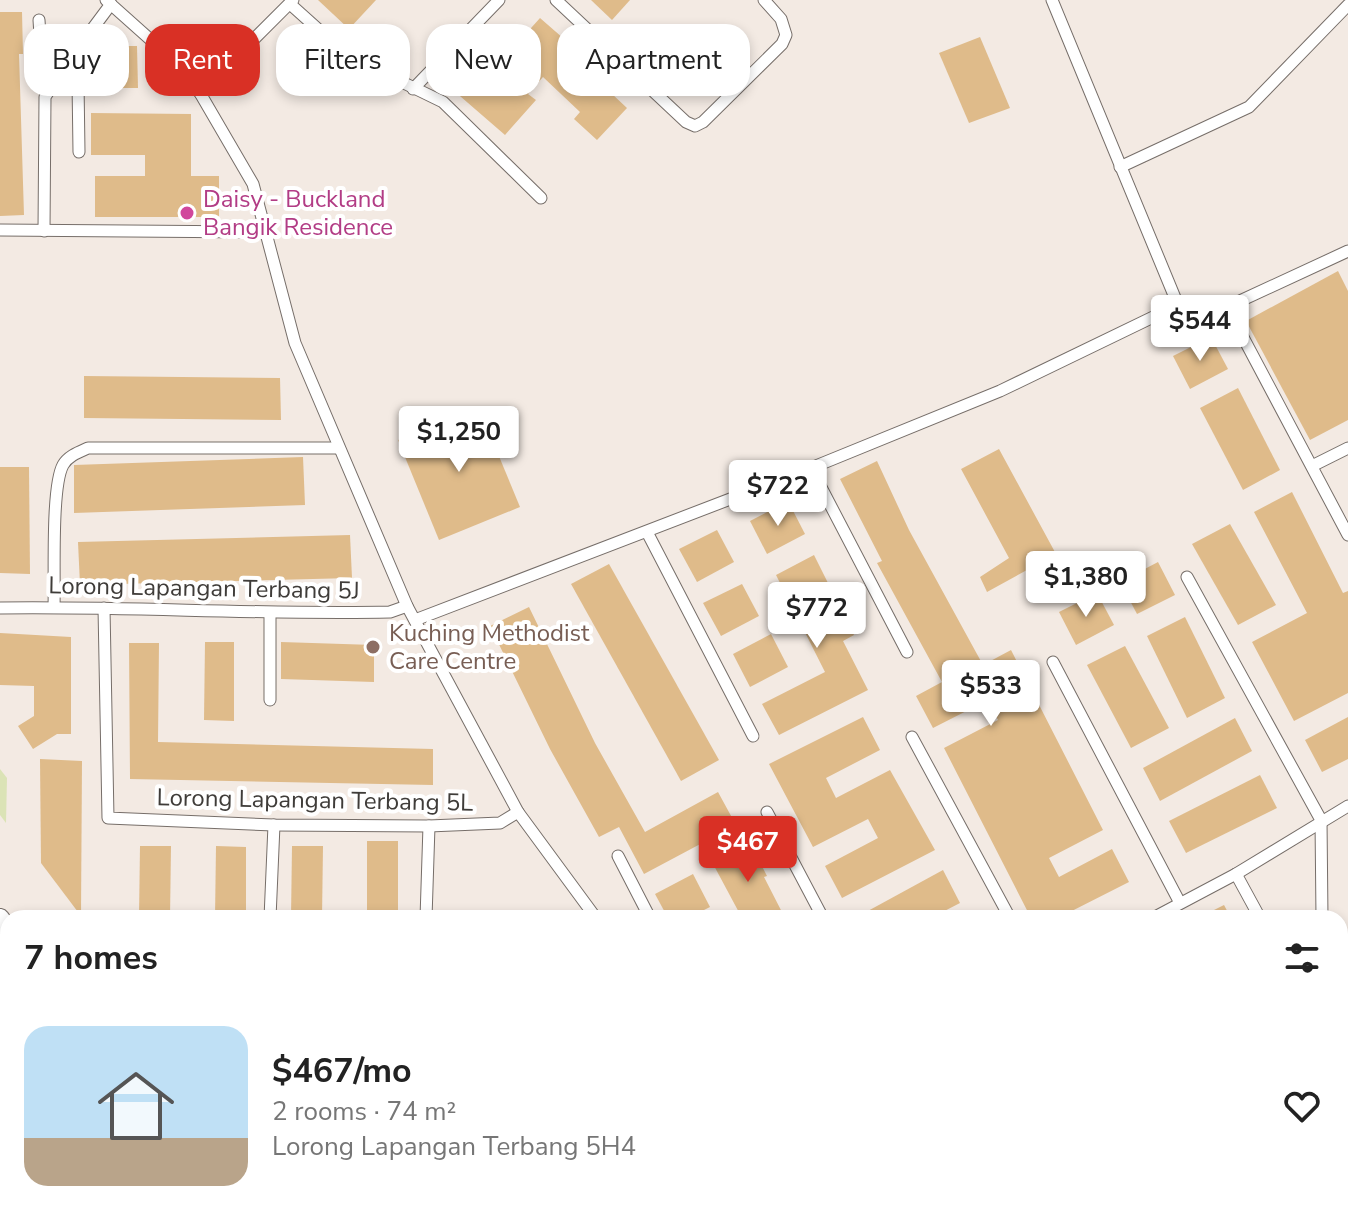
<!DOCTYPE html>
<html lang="en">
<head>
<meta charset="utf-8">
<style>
	:root { --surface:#fff; --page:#f6f6f6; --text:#222; --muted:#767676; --line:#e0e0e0; --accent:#d93025 }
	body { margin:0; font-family:"Nunito Sans",sans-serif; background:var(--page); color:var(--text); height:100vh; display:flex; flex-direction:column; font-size:30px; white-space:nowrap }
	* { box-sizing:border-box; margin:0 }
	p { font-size:26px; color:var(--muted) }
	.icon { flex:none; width:44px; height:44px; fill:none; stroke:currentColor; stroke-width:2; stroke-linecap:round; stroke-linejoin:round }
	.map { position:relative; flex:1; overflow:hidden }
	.sheet { position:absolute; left:0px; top:910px; width:1348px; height:314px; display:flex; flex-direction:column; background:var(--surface); border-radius:24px 24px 0 0; box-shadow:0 4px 12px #0003 }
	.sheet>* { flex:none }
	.top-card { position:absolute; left:24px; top:24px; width:800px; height:72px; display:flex; gap:16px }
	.price { position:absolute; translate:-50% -68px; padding:0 18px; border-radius:8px; background:#fff; color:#222; font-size:26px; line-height:52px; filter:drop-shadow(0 2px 4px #0008) }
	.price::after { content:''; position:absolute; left:50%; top:48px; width:24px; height:18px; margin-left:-12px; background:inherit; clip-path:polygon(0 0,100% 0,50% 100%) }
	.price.current { background:var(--accent); color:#fff }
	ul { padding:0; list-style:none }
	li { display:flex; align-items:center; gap:24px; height:200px; padding:0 24px }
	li+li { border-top:2px solid var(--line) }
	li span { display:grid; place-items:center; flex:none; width:224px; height:160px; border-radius:24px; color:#555 }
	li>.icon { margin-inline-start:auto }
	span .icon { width:96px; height:96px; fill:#fffc; stroke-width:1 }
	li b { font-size:34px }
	h2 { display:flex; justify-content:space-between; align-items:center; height:96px; padding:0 24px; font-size:34px }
	.pill { padding:0 28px; border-radius:24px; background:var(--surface); box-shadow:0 4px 12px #0003; font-size:28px; line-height:72px }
	.pill.current { background:var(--accent); color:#fff }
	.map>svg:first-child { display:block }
	.green { fill:#dbe3b6 }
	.building { fill:#dfbb8a }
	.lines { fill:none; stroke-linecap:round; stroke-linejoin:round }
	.minor-casing { stroke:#766e69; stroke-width:13 }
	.trunk-casing { stroke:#766e69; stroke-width:20 }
	.minor { stroke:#fff; stroke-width:11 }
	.trunk { stroke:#fff; stroke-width:18 }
	.hotel-dot { fill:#d1479c; stroke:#fff; stroke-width:3 }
	.education-dot { fill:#8d6e63; stroke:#fff; stroke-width:3 }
	.labels { text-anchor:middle; stroke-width:8; stroke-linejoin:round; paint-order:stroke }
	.hotel-label { font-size:24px; fill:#b23c85; stroke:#fff; text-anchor:start }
	.street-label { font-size:24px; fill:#3f3c39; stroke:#fff }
	.education-label { font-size:24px; fill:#785e54; stroke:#fff; text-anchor:start }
</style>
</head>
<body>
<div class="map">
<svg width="1348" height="1223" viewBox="0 0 1348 1223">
	<rect width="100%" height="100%" fill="#f3eae3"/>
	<path class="green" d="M0 769 7 778 6 823 0 815Z"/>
	<g class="building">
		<path d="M318 0H376L349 29Z"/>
		<path d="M591 0H630L612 20Z"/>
		<path d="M0 12H22L23 54H19L24 215 0 216Z"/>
		<path d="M540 18 602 72 595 78 627 108 597 140 574 119 580 112 543 77 528 94 536 100 505 135 438 77 469 43 496 67Z"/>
		<path d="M980 37 1010 108 969 123 939 53Z"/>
		<path d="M91 46H137L138 88H92Z"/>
		<path d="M91 113 191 114V176H219V217H95V176H145V155H91Z"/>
		<path d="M1338 271 1348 291V420L1310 440 1246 321Z"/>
		<path d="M1211 337 1228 369 1190 389 1173 356Z"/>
		<path d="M84 376 280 378 281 420 84 418Z"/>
		<path d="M1238 388 1280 470 1243 490 1200 408Z"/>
		<path d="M479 408 520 507 439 540 398 440Z"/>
		<path d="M999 449 1056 554 987 592 980 577 1009 558 961 469Z"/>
		<path d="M303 457 305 505 74 513V465Z"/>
		<path d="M877 461 909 530 983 665 1011 650 1103 830 1049 858 1059 877 1112 849 1129 882 1058 918H1031L944 748 998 720 988 700 933 728 916 696 942 682 877 563 882 561 840 479Z"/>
		<path d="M0 467H29L30 574 0 573Z"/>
		<path d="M1292 492 1343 593 1348 591V693L1294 721 1252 642 1307 613 1254 512Z"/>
		<path d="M788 501 805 534 767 554 750 521Z"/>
		<path d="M1230 524 1276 605 1238 625 1192 544Z"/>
		<path d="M717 530 734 562 697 582 679 549Z"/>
		<path d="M350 535 352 578 80 585 78 542Z"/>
		<path d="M814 555 854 635 843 641 868 690 779 735 762 704 825 672 776 575Z"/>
		<path d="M1158 562 1175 595 1137 614 1120 582Z"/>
		<path d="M609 564 719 760 681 781 571 584Z"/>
		<path d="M742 584 759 616 721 636 703 603Z"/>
		<path d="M1097 593 1114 625 1076 645 1059 612Z"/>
		<path d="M529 607 595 743 645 832 718 792 736 825 644 874 619 827 599 837 550 749 490 626Z"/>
		<path d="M1185 617 1225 698 1187 718 1147 636Z"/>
		<path d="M0 633 71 637V734H57L33 749 18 726 34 716V686L0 685Z"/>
		<path d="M771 634 788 667 750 687 733 654Z"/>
		<path d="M205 642H234V721L204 720Z"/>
		<path d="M281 642 374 645V682L281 679Z"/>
		<path d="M129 643H159L158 742 433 749V785L130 779Z"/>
		<path d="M1125 646 1169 728 1131 748 1087 665Z"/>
		<path d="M863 717 880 750 826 778 836 798 890 770 935 850 842 898 825 866 878 838 868 819 813 847 769 764Z"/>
		<path d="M1348 717V759L1322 772 1305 740Z"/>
		<path d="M1235 718 1252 751 1160 801 1143 768Z"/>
		<path d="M40 759 82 761 81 916 41 863Z"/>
		<path d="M1260 775 1277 808 1186 853 1169 821Z"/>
		<rect x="367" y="841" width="31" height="77"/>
		<path d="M750 843 767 876 764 877 785 918H742L712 862Z"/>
		<path d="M140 846H171L170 918H139Z"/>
		<path d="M216 846 246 847V918H215Z"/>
		<path d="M292 846H323L322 918H291Z"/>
		<path d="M943 870 960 903 931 918H855Z"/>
		<path d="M693 874 710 907 688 918H668L655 894Z"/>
		<path d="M1224 905 1231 918H1198Z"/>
	</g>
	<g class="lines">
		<g class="minor-casing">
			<g id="minor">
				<path d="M106 0 171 58 200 93 253 184 295 343 407 606 518 812 596 918"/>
				<path d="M556 0 686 122 695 126 703 122 782 44 786 35 781 19 764 0"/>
				<path d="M1052 0 1178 305"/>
				<path d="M290 4 329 39 369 66 443 102 541 198"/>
				<path d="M39 20 42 65"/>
				<path d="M41 51 67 63 45 97 44 231"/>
				<path d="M413 89 499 0"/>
				<path d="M200 93 293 0"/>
				<path d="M79 152 78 82 67 63 111 4"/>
				<path d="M1120 167 1249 107 1348 5"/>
				<path d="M0 230 265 232"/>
				<path d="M1227 307 1348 535"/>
				<path d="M1312 466 1348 448"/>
				<path d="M811 468 907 652"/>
				<path d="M647 532 753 736"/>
				<path d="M1187 577 1321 820 1322 918"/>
				<path d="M54 607C55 578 51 487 63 465 68 456 79 452 88 448H338"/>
				<path d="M0 608C130 606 260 615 390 612L407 606"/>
				<path d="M104 608 108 818 274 825 429 826 500 823 518 812"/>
				<path d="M415 620 811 468 1000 391 1178 305 1227 307 1348 251"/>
				<path d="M1053 662 1180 903"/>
				<path d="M270 700V615"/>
				<path d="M912 737 1010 918"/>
				<path d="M767 812 823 918"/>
				<path d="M618 856 650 918"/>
				<path d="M1236 874 1260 918"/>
				<path d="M270 918 274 825"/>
				<path d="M426 918 429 826"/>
				<path d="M1153 918 1236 874 1348 806"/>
				<path d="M1340 1072 1348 1088"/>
				<path d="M778 1216 782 1223"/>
				<path d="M901 1216 905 1223"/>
				<path d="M1069 1216 1073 1223"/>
				<path d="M1237 1216 1240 1223"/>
			</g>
		</g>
		<g class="trunk-casing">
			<g id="trunk">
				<path d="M0 918 8 929"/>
				<path d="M0 952 8 962"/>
				<path d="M216 1216 223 1223"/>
				<path d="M245 1216 253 1223"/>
			</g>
		</g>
		<use href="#minor" class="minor"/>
		<use href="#trunk" class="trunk"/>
	</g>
	<circle class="hotel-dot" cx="187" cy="213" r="8"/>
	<circle class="education-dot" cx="373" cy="647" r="8"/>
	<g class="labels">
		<g class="hotel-label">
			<text x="203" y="207">Daisy - Buckland<tspan x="203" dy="28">Bangik Residence</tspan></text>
		</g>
		<g class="street-label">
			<text transform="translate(204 588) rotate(1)" y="8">Lorong Lapangan Terbang 5J</text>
			<text transform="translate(315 800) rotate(1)" y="8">Lorong Lapangan Terbang 5L</text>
		</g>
		<g class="education-label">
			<text x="389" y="641">Kuching Methodist<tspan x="389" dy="28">Care Centre</tspan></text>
		</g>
	</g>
</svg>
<b class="price" style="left:1200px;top:363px">$544</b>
<b class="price" style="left:459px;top:474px">$1,250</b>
<b class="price" style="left:778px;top:528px">$722</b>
<b class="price" style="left:1086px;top:619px">$1,380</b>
<b class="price" style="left:817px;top:650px">$772</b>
<b class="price" style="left:991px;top:728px">$533</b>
<b class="price current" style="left:748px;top:884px">$467</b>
<div class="top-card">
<a class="pill">Buy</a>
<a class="pill current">Rent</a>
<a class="pill">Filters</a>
<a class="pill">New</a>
<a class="pill">Apartment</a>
</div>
<section class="sheet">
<h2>7 homes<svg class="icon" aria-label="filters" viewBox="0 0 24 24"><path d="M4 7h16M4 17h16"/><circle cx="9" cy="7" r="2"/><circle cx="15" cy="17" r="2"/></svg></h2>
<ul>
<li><span style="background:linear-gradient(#bfe0f5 70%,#b9a48a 0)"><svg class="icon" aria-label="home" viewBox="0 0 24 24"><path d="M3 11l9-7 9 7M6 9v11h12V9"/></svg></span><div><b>$467/mo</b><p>2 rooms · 74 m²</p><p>Lorong Lapangan Terbang 5H4</p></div><svg class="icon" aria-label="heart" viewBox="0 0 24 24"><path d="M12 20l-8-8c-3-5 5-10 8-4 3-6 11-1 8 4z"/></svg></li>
</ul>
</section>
</div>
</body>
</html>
